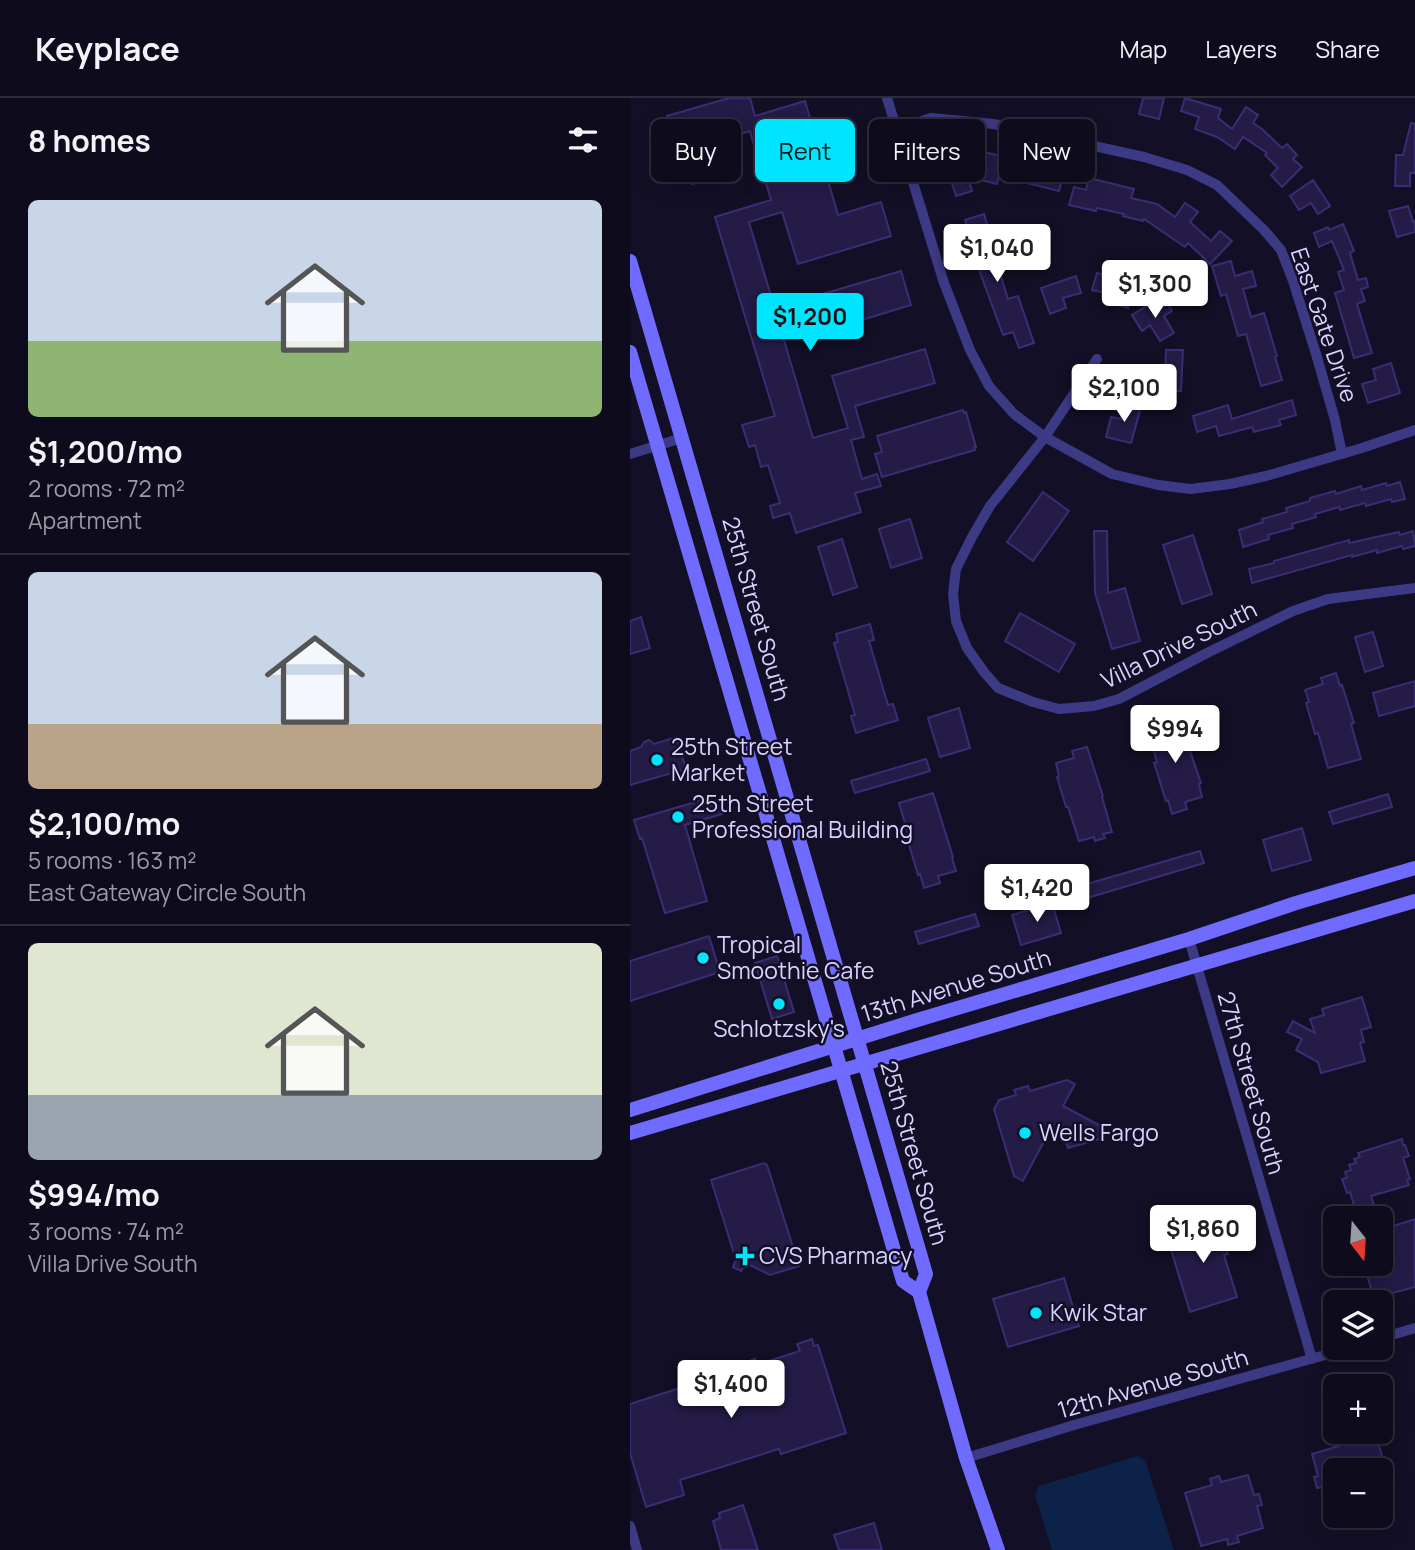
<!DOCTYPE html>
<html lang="en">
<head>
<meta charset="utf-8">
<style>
	:root { --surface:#0e0b1c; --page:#171425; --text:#f1f3f6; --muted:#9b9ba3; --line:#2e2b3b; --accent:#00e5ff }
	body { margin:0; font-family:Manrope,sans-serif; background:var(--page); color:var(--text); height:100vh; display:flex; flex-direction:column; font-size:26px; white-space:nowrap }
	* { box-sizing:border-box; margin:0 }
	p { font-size:23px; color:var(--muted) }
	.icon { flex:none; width:38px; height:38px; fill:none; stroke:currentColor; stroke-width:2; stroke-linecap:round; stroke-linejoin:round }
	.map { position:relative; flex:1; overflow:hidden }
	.sheet { display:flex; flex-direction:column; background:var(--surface); width:630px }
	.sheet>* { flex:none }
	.banner { position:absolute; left:21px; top:21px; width:658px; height:63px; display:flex; gap:14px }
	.needle { width:46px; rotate:163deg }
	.controls { position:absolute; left:693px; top:1108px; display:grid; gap:14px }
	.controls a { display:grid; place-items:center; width:70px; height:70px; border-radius:10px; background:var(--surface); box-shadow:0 4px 18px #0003,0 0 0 2px var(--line); font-size:35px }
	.price { position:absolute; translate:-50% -60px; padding:0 16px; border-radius:7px; background:#fff; color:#222; font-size:23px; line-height:46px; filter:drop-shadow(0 2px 4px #0008) }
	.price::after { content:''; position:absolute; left:50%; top:42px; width:21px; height:16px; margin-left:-10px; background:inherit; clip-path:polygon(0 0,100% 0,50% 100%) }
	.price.current { background:var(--accent); color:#111 }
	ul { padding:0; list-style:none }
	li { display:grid; align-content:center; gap:14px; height:371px; padding:0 28px }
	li+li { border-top:2px solid var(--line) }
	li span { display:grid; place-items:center; height:217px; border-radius:10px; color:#555 }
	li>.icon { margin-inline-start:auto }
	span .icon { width:126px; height:126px; fill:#fffc; stroke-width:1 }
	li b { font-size:30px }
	h2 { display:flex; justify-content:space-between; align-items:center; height:84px; padding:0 28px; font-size:30px }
	.tag { padding:0 24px; border-radius:10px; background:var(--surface); box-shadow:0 4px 18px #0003,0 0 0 2px var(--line); font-size:24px; line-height:63px }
	.tag.current { background:var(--accent); color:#111 }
	header { display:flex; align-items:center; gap:42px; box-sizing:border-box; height:98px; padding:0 35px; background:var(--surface); border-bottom:2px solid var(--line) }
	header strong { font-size:33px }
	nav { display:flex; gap:38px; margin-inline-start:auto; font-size:24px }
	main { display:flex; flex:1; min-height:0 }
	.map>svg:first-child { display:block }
	.water { fill:#0c2248 }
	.building { fill:#241b47; stroke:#3b2d73; stroke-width:2 }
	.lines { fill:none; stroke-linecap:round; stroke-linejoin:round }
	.minor { stroke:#3d3a85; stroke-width:10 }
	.secondary { stroke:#6f6bff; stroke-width:14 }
	.poi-dot { fill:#00e5ff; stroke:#130f26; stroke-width:2.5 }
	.labels { text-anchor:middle; stroke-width:5; stroke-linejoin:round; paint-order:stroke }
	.street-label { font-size:23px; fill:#d9d4ff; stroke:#130f26 }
	.poi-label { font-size:23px; fill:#d9d4ff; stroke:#130f26; text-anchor:start }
</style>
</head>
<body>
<header>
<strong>Keyplace</strong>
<nav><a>Map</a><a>Layers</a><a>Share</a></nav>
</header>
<main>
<section class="sheet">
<h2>8 homes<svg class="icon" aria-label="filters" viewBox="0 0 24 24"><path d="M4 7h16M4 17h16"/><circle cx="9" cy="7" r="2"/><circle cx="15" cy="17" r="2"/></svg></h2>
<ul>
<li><span style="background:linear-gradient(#c9d6e8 65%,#8fb573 0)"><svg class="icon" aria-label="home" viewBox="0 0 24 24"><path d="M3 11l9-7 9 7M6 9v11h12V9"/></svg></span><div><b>$1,200/mo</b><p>2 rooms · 72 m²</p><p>Apartment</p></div></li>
<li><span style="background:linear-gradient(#c9d6e8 70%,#b9a48a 0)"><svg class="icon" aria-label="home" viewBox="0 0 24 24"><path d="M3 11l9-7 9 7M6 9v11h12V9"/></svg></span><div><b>$2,100/mo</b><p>5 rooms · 163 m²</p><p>East Gateway Circle South</p></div></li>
<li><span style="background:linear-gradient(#dfe7d0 70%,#9aa5b1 0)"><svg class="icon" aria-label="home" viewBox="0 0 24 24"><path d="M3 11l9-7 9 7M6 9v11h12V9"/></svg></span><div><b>$994/mo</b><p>3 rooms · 74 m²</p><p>Villa Drive South</p></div></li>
</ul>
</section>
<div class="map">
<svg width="785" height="1452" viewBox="0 0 785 1452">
	<rect width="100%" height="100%" fill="#130f26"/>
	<path class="water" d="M507 1358 515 1362 544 1452H422L405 1397 409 1388Z"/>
	<g class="building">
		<path d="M99 0H120L125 18 175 3 185 37 126 55 120 33 50 54 44 32 41 33 37 18Z"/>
		<path d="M513 0H534L529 21 509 16Z"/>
		<path d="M555 0 591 11 588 20 602 31 616 9 628 17 623 25 632 31 652 50 657 46 667 57 663 61 672 69 652 89 641 77 648 70 635 57 637 55 613 39 605 51 587 39 565 31 569 19 551 13Z"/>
		<path d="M781 25 785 26V75H780V88H765L766 57H773Z"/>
		<path d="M325 52 334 78 349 73 354 54 434 73 429 93 369 78 367 86 338 79 342 93 326 98 321 82 315 84 307 58Z"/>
		<path d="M99 63 103 75 62 86 59 75Z"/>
		<path d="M193 65 208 117 251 104 261 138 168 166 152 114 119 124 183 340 218 330 202 278 295 251 305 285 225 308 234 339 221 342 232 381 247 376 251 388 225 395 231 414 166 435 160 415 143 420 140 408 150 405 138 367 131 369 125 347 119 349 112 327 145 318 85 119 141 102 135 82Z"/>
		<path d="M459 80 504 91 501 100 527 106 545 119 555 105 568 114 560 124 581 143 590 133 602 143 580 166 558 145 555 149 514 121 513 123 493 118 494 116 467 110 466 113 439 107 444 89 456 92Z"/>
		<path d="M683 82 700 108 688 116 681 105 669 112 660 98Z"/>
		<path d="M778 108 783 124 785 123V134L767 139 759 113Z"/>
		<path d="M354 116 365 153H363L378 201 388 198 404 245 389 250 383 234 373 237 348 169 335 122Z"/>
		<path d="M713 126 724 153 720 155 728 182 736 180 738 189 731 191 735 203 727 206 742 255 724 260 705 195 714 192 708 174 714 172 702 143 689 149 684 135 698 129 699 132Z"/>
		<path d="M601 163 605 178 622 173 626 188 613 191 621 219 634 215 647 258 645 259 652 282 631 288 616 236 608 238 596 196 591 198 582 168Z"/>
		<path d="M271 173 281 207 189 235 179 200Z"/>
		<path d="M467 175 505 186 498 210 480 205 483 197 462 192Z"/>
		<path d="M446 178 451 195 433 200 436 210 420 216 411 190Z"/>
		<path d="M525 203 528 209 537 204 542 213 534 218 544 235 530 243 520 227 512 233 502 217Z"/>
		<path d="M536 252H553L551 293H522L523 275 535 276Z"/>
		<path d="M761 265 770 295 738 305 732 286 746 282 743 271Z"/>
		<path d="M662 302 666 317 649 322 651 327 624 334 622 329 589 338 586 328 567 334 563 318 598 307 602 321Z"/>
		<path d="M495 305 511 309 501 345 476 339 481 319 491 321Z"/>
		<path d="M333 312 334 315 336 314 346 349H344L345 352 252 379 245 356 252 354 247 338Z"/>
		<path d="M770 384 775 401 762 404 761 401 736 408 735 405 710 412 709 409 685 416 686 419 662 426 663 430 638 437 639 441 613 449 609 432 633 424 632 421 657 414 656 410 680 403V400L705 393 706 396 731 388 732 392 756 385 757 388Z"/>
		<path d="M413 394 439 413 403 463 377 444Z"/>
		<path d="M280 421 292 460 261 470 249 431Z"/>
		<path d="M464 433H477L478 495 495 490 510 543 482 551 465 495Z"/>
		<path d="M783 433 785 448 773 451 772 448 747 455V452L722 459V457L622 485 619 471 644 465V463L719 442V445L769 434 770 437Z"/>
		<path d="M563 437 582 496 552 506 533 447Z"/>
		<path d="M212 441 227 489 203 497 188 449Z"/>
		<path d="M390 515 445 546 429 574 375 543Z"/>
		<path d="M11 519 20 550 0 556V523Z"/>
		<path d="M240 526 244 542 239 543 258 607 263 606 268 622 226 635 221 618 225 617 204 545 208 544 206 536Z"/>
		<path d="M743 534 753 568 735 574 725 539Z"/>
		<path d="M706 575 710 588 712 587 724 625 721 626 731 661 698 670 688 635 685 636 676 605 679 604 675 592 693 586 691 580Z"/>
		<path d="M785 583V608L749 618 743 595Z"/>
		<path d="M329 610 340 650 310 659 298 620Z"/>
		<path d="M549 621 571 685 569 686 572 699 555 704 557 711 542 716 538 702 536 703 524 665 527 664 517 630Z"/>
		<path d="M47 639 56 671 0 687V653L11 649 14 644 19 642 24 646Z"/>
		<path d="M457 649 473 698 472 699 482 734 473 736 475 740 465 743 464 739 449 743 438 709H436L427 679 429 678 426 665 444 660 442 653Z"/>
		<path d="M296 661 300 673 225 695 221 683Z"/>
		<path d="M303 695 323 759 322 760 326 773 308 778 310 785 294 790 290 776 288 777 277 740 279 739 269 705Z"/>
		<path d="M758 696 762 709 703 726 699 714Z"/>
		<path d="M86 698 92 716 55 727 77 803 35 815 12 740 10 741 4 722Z"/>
		<path d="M672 730 681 762 642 773 633 742Z"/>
		<path d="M570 753 574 765 444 804 440 791Z"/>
		<path d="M422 805 431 835 391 847 382 817Z"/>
		<path d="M345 816 349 828 289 846 285 834Z"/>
		<path d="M79 838 90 874 0 903V863Z"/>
		<path d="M147 858 164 914 142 921 125 865Z"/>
		<path d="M732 899 741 929 731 932 734 944 730 945 735 963 691 975 688 964 666 952 672 941 657 934 663 923 685 935 680 921 694 917 692 911Z"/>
		<path d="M437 982 445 986 433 1008 469 1027 473 1040 438 1050 434 1039 420 1032 393 1083 384 1078 364 1011 369 1002 386 997 384 992 398 988 400 993Z"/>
		<path d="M772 1041 773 1047H775L779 1058 773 1060 780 1081 777 1082 779 1087 741 1098 745 1111 727 1117 720 1094 717 1095 712 1081 717 1080 715 1074 721 1072 719 1067 726 1065 724 1061 730 1059 728 1055Z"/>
		<path d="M134 1065 137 1067 169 1168 140 1177 116 1165 111 1173 103 1169 106 1162 81 1082Z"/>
		<path d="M575 1113 581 1133 586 1131 589 1140 592 1139 598 1156 594 1157 607 1199 560 1214 539 1145 561 1139 555 1120Z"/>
		<path d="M785 1121V1189L744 1200 736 1174 742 1172 740 1166H751V1132Z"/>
		<path d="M434 1180 449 1228 378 1249 363 1201Z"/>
		<path d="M182 1241 184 1248 188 1247 216 1335 151 1356 149 1351 50 1382 54 1397 16 1409 0 1355V1306L50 1290 49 1285 71 1278 70 1275 80 1271 81 1275 125 1261 126 1267 170 1253 167 1246Z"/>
		<path d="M746 1337 756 1372H705V1425H703L692 1389 687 1390 684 1379 688 1378 682 1356 709 1348 707 1342 718 1339 720 1345Z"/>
		<path d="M618 1377 624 1397 629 1396 632 1407 627 1408 633 1430 607 1438 609 1444 598 1447 597 1441 571 1448 555 1395 582 1387 580 1381 589 1378 591 1384Z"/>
		<path d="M113 1407 128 1452H91L83 1423 90 1420 89 1415Z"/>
		<path d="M244 1425 252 1452H209L204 1437Z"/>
	</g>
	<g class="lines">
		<g class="minor">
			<path d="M257 0 314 185 340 252 359 288 384 316 415 339 482 376 528 387 561 391 600 386 636 378 732 350 785 332"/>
			<path d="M266 32 301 20 364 26 514 59 557 72 587 87 634 132 651 152 663 183 686 256 705 322 712 356"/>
			<path d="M467 261 415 339 360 408 342 439 326 471 323 496 326 523 337 550 354 574 368 590 403 604 429 611 464 608 489 601 579 554 663 513 698 501 785 490"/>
			<path d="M0 356 52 340"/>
			<path d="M559 841 682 1261"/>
			<path d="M751 1240 785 1230"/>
			<path d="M336 1360 444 1327 720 1250"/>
			<path d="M0 1428 7 1452"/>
		</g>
		<g class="secondary">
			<path d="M0 163 296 1176 289 1194"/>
			<path d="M0 254 273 1183 289 1194 336 1360 368 1452"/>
			<path d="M0 1012 284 923 559 841 666 805 785 770"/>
			<path d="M0 1035 785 803"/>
		</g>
	</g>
	<g class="poi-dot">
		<circle cx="27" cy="662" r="7"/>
		<circle cx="48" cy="719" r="7"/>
		<circle cx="73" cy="860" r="7"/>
		<circle cx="149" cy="906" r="7"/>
		<circle cx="395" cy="1035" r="7"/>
		<path d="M111.5 1147.5h7v7h7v7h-7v7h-7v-7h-7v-7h7z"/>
		<circle cx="406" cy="1215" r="7"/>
	</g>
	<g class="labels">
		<g class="street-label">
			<text transform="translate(694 227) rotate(71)" y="8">East Gate Drive</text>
			<text transform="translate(126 511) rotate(74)" y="8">25th Street South</text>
			<text transform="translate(549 547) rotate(-26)" y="8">Villa Drive South</text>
			<text transform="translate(326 888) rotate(-17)" y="8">13th Avenue South</text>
			<text transform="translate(621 985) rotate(74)" y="8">27th Street South</text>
			<text transform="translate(284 1055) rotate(74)" y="8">25th Street South</text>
			<text transform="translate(523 1286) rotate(-16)" y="8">12th Avenue South</text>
		</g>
		<g class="poi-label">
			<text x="41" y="657">25th Street<tspan x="41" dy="26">Market</tspan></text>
			<text x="62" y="714">25th Street<tspan x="62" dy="26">Professional Building</tspan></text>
			<text x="87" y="855">Tropical<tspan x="87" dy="26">Smoothie Cafe</tspan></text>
			<text x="149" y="939" text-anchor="middle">Schlotzsky's</text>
			<text x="409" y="1043">Wells Fargo</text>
			<text x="129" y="1166">CVS Pharmacy</text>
			<text x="420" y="1223">Kwik Star</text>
		</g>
	</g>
</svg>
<div class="controls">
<a><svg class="needle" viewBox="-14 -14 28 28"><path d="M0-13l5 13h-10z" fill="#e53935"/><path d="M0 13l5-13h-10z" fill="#9b9ba3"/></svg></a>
<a><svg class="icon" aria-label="layers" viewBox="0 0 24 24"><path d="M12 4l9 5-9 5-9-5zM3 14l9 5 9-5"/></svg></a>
<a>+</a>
<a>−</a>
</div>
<b class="price" style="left:367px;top:186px">$1,040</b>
<b class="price" style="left:525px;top:222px">$1,300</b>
<b class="price current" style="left:180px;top:255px">$1,200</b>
<b class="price" style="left:494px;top:326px">$2,100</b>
<b class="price" style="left:545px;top:667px">$994</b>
<b class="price" style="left:407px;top:826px">$1,420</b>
<b class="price" style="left:573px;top:1167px">$1,860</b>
<b class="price" style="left:101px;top:1322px">$1,400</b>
<div class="banner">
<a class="tag">Buy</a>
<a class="tag current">Rent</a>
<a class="tag">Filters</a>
<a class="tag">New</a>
</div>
</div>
</main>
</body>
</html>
